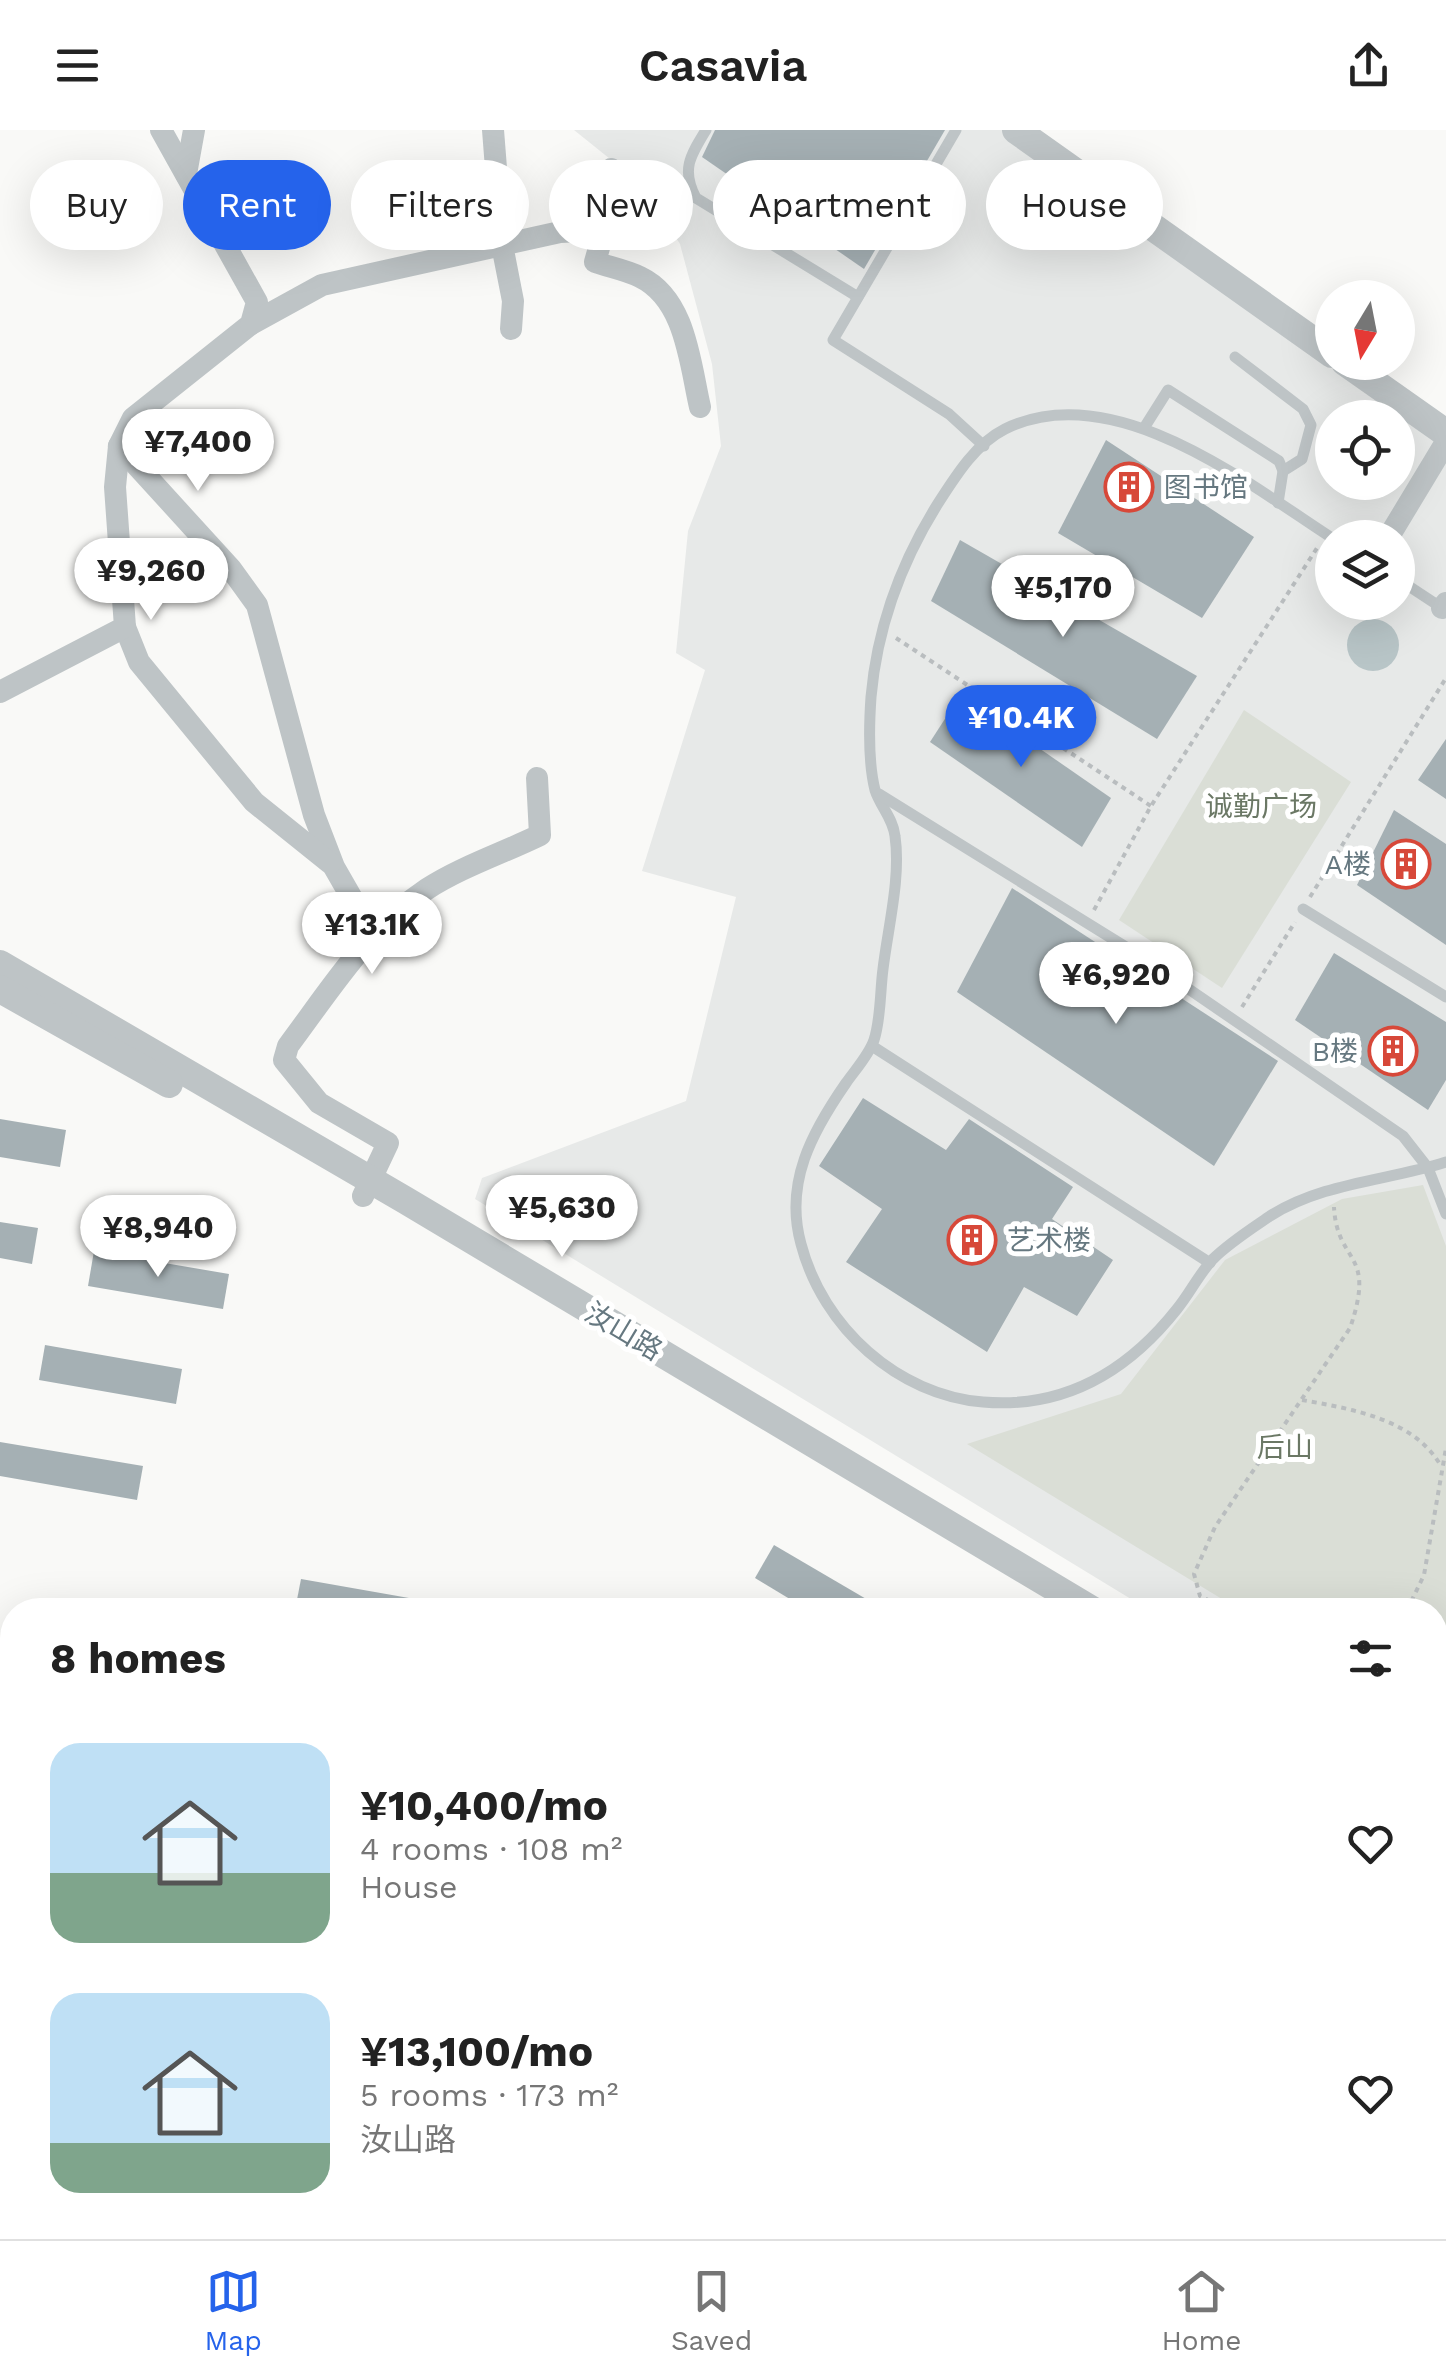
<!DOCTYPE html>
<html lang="en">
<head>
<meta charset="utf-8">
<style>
	:root { --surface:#fff; --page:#f6f6f6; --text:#222; --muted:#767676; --line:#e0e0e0; --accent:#2563eb }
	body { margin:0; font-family:"Work Sans","Noto Sans SC",sans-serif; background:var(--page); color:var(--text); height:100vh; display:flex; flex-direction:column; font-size:38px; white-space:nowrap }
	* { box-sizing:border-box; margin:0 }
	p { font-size:32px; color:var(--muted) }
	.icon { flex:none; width:55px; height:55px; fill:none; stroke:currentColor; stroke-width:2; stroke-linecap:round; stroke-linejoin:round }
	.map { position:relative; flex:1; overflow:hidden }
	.side { position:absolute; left:0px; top:1468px; width:1448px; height:642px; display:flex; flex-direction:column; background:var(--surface); border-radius:40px 40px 0 0; box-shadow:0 10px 40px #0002 }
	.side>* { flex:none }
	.guide { position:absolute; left:30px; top:30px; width:1388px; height:90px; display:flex; gap:20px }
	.needle { width:65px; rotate:190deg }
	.controls { position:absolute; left:1315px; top:150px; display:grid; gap:20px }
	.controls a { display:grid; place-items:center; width:100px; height:100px; border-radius:50%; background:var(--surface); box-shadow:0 10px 40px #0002; font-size:50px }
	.price { position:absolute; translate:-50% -85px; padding:0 22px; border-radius:35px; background:#fff; color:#222; font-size:32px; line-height:65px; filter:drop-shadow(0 2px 5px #0008) }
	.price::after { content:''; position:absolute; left:50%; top:60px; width:30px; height:22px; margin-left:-15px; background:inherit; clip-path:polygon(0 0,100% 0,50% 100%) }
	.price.selected { background:var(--accent); color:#fff }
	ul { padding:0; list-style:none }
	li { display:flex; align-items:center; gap:30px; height:250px; padding:0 50px }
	li span { display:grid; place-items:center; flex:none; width:280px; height:200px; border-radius:30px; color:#555 }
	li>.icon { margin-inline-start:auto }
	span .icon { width:120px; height:120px; fill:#fffc; stroke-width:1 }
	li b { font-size:42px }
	h2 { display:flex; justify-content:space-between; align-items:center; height:120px; padding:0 50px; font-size:42px }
	.tag { padding:0 35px; border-radius:45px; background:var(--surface); box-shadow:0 10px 40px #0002; font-size:35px; line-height:90px }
	.tag.selected { background:var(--accent); color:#fff }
	header { display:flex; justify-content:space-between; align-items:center; height:130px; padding:0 50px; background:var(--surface); font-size:45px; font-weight:600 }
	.tab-bar { display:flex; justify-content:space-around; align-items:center; height:140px; border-top:2px solid var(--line); background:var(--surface); font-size:28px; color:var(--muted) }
	.tab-bar a { display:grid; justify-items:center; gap:5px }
	.tab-bar .selected { color:var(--accent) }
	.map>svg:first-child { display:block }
	.built { fill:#e7e9e8; fill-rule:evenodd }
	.green { fill:#daded6 }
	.water { fill:#b8c5c7 }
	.building { fill:#a5b0b4 }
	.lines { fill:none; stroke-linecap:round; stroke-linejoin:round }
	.path { stroke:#b9bdbf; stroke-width:4; stroke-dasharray:5 5; stroke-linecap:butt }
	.service { stroke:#bec4c6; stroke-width:11 }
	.minor { stroke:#bec4c6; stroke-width:22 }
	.tertiary { stroke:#bec4c6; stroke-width:28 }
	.labels { text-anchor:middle; stroke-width:10; stroke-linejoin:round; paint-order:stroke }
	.poi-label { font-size:28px; fill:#667880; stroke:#fff; text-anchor:start }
	.park-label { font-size:28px; fill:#6b7865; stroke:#fff }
	.street-label { font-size:28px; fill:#667880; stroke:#fff }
</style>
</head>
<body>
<header><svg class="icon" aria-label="menu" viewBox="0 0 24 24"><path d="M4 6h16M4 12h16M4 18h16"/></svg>Casavia<svg class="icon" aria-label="share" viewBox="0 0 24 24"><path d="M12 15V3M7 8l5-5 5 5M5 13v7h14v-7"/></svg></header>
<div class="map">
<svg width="1446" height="2109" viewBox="0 0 1446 2109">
	<rect width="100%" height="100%" fill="#f9f9f7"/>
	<g class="built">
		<path d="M574 0H1003L1446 315V1661L1435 1654V1480H1149L475 1069 482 1048 686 971 736 767 642 741 705 540 676 523 688 401 721 316 712 234 680 114 640 53ZM1332 288H1398V352H1332ZM1332 408H1398V472H1332Z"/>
		<path d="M0 2034 12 2040V2098H129L152 2109H0Z"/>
	</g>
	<g class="green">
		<path d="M1244 580 1351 652 1222 858 1119 790Z"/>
		<path d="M1423 1055 1446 1116V1603L1435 1597V1480H1240L967 1314 1121 1264 1225 1130 1342 1069Z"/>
	</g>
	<circle class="water" cx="1373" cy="515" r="26"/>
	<g class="building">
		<path d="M715 0H945L864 139 702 27Z"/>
		<path d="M1106 310 1254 407 1202 488 1058 403Z"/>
		<path d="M960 410 1197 546 1157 609 931 471Z"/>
		<path d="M961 564 1111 668 1082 717 930 612Z"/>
		<path d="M1446 609V669L1418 650Z"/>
		<path d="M1394 680 1446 714V815L1357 755Z"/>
		<path d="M1012 758 1278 931 1214 1036 957 862Z"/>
		<path d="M1334 823 1446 892V950L1428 980 1295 890Z"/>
		<path d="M863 968 946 1020 969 989 1073 1057 1052 1089 1113 1130 1077 1186 1024 1157 987 1222 846 1132 882 1079 819 1036Z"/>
		<path d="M0 989 66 1000 60 1037 0 1027Z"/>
		<path d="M0 1092 38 1098 32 1134 0 1128Z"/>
		<path d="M94 1121 229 1144 223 1179 88 1156Z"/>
		<path d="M45 1215 182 1239 176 1274 39 1250Z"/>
		<path d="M0 1312 143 1336 137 1370 0 1346Z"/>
		<path d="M774 1415 885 1480H808L755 1448Z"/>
		<path d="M301 1449 426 1471V1480H295Z"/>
	</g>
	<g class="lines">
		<g class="path">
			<path d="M896 508 1151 676"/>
			<path d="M1310 767 1446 548"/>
			<path d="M1094 780 1151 676 1317 418"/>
			<path d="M1242 877 1295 792"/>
			<path d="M1302 1270C1352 1279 1414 1289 1441 1336"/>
			<path d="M1228 1480 1200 1466 1194 1444 1215 1397 1350 1198C1377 1120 1337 1135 1334 1077"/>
			<path d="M1407 1480 1424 1445 1446 1318"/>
			<path d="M1435 1617 1446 1622"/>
		</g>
		<g class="service">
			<path d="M706 0C690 26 681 40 696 68L858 167"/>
			<path d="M956 0 833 210 949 284 984 316"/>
			<path d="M1235 227 1303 279 1311 295 1302 329 1283 341"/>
			<path d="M1144 298 1168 260 1279 331 1283 341 1278 373"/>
			<path d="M1332 408C1247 353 1113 246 1005 299 975 314 955 347 937 375 901 433 877 499 871 567 869 596 868 632 875 660 880 676 893 688 895 706 901 748 888 797 883 839 880 861 881 889 874 910 869 925 855 940 846 953 812 1002 784 1053 801 1114 823 1198 898 1265 983 1272 1065 1279 1128 1241 1177 1179 1190 1163 1199 1144 1213 1129 1229 1113 1251 1099 1270 1086 1324 1052 1387 1051 1446 1032"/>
			<path d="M1398 449 1442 478"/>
			<path d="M879 664 1142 827 1403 1006 1428 1038 1446 1084"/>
			<path d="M1303 779 1446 867"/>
			<path d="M872 916 1210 1133"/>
			<path d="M1435 1856 1446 1862"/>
			<path d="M1329 2098 1330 2109"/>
			<path d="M1439 2098 1446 2085"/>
			<path d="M714 2109 721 2098"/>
		</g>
		<g class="minor">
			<path d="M161 0 257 172 251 194 133 288 119 316 231 439 257 475 314 685 334 737 373 805"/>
			<path d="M493 0 502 115 513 171 511 199"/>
			<path d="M186 44 194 0"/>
			<path d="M604 100 595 132C609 137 626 140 640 147 686 169 690 234 700 277"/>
			<path d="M251 194 322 155 560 102 604 100 611 39"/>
			<path d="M1388 408 1446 312"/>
			<path d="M1442 478 1446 473"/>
			<path d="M125 497 139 532 254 672 330 733"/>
			<path d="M0 562 125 497 115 357 119 316"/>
			<path d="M363 1066 388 1013 319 973 284 930 288 916C330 860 368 798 427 759 461 737 503 723 540 705L537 648"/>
		</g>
		<g class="tertiary">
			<path d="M1016 0 1332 224"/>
			<path d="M1345 232 1446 303"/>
			<path d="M0 834 405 1070 1092 1480"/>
			<path d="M0 859 169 954"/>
			<path d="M1435 1686 1446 1693"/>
			<path d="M1435 1710 1446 1716"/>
		</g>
	</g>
	<defs>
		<g id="building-ring" transform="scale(2.5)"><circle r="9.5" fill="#fff" stroke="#d74839" stroke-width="1.5"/><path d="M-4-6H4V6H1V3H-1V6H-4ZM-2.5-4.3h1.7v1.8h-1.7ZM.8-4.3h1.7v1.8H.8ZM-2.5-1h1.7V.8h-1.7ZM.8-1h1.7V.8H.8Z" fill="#d74839"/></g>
	</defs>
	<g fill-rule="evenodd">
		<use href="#building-ring" x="1129" y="357"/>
		<use href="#building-ring" x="1406" y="734"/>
		<use href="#building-ring" x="1393" y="921"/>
		<use href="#building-ring" x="972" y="1110"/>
	</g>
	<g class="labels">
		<g class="poi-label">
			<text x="1164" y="367">图书馆</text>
			<text x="1371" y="744" text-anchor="end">A楼</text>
			<text x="1358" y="931" text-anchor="end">B楼</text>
			<text x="1007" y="1120">艺术楼</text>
		</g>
		<g class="park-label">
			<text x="1261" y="686">诚勤广场</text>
			<text x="1285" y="1327">后山</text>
		</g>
		<g class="street-label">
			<text transform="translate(624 1201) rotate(31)" y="10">汝山路</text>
		</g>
	</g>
</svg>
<div class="controls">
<a><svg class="needle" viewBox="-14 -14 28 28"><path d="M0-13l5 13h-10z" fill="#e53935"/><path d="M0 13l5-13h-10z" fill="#767676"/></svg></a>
<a><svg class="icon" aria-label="locate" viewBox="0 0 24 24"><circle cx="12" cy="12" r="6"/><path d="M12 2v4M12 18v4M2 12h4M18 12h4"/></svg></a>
<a><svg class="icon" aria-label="layers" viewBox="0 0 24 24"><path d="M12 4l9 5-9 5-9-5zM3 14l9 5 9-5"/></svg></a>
</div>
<b class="price" style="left:198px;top:364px">¥7,400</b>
<b class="price" style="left:151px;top:493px">¥9,260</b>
<b class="price" style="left:1063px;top:510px">¥5,170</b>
<b class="price selected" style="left:1021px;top:640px">¥10.4K</b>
<b class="price" style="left:372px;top:847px">¥13.1K</b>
<b class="price" style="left:1116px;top:897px">¥6,920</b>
<b class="price" style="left:562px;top:1130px">¥5,630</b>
<b class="price" style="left:158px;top:1150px">¥8,940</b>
<div class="guide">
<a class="tag">Buy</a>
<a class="tag selected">Rent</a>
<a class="tag">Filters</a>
<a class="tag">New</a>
<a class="tag">Apartment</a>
<a class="tag">House</a>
</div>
<section class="side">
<h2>8 homes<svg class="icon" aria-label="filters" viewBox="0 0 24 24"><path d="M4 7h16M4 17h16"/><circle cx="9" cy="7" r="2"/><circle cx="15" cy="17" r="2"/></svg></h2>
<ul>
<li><span style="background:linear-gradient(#bfe0f5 65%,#7fa58c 0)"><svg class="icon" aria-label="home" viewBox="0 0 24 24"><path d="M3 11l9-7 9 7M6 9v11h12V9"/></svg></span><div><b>¥10,400/mo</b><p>4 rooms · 108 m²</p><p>House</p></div><svg class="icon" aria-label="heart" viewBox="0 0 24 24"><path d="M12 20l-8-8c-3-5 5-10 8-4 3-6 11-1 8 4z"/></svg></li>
<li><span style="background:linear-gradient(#bfe0f5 75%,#7fa58c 0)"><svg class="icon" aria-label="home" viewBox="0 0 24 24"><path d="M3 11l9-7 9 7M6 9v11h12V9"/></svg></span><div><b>¥13,100/mo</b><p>5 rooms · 173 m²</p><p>汝山路</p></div><svg class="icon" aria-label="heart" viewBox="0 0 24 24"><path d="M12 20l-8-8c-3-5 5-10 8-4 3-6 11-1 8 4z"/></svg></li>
</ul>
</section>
</div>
<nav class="tab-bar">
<a class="selected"><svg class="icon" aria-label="map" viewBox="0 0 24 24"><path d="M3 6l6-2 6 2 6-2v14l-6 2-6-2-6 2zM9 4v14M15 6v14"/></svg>Map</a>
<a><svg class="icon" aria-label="saved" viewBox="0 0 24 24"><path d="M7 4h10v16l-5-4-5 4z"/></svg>Saved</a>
<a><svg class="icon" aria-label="home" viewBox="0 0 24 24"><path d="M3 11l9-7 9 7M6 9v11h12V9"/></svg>Home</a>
</nav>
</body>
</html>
